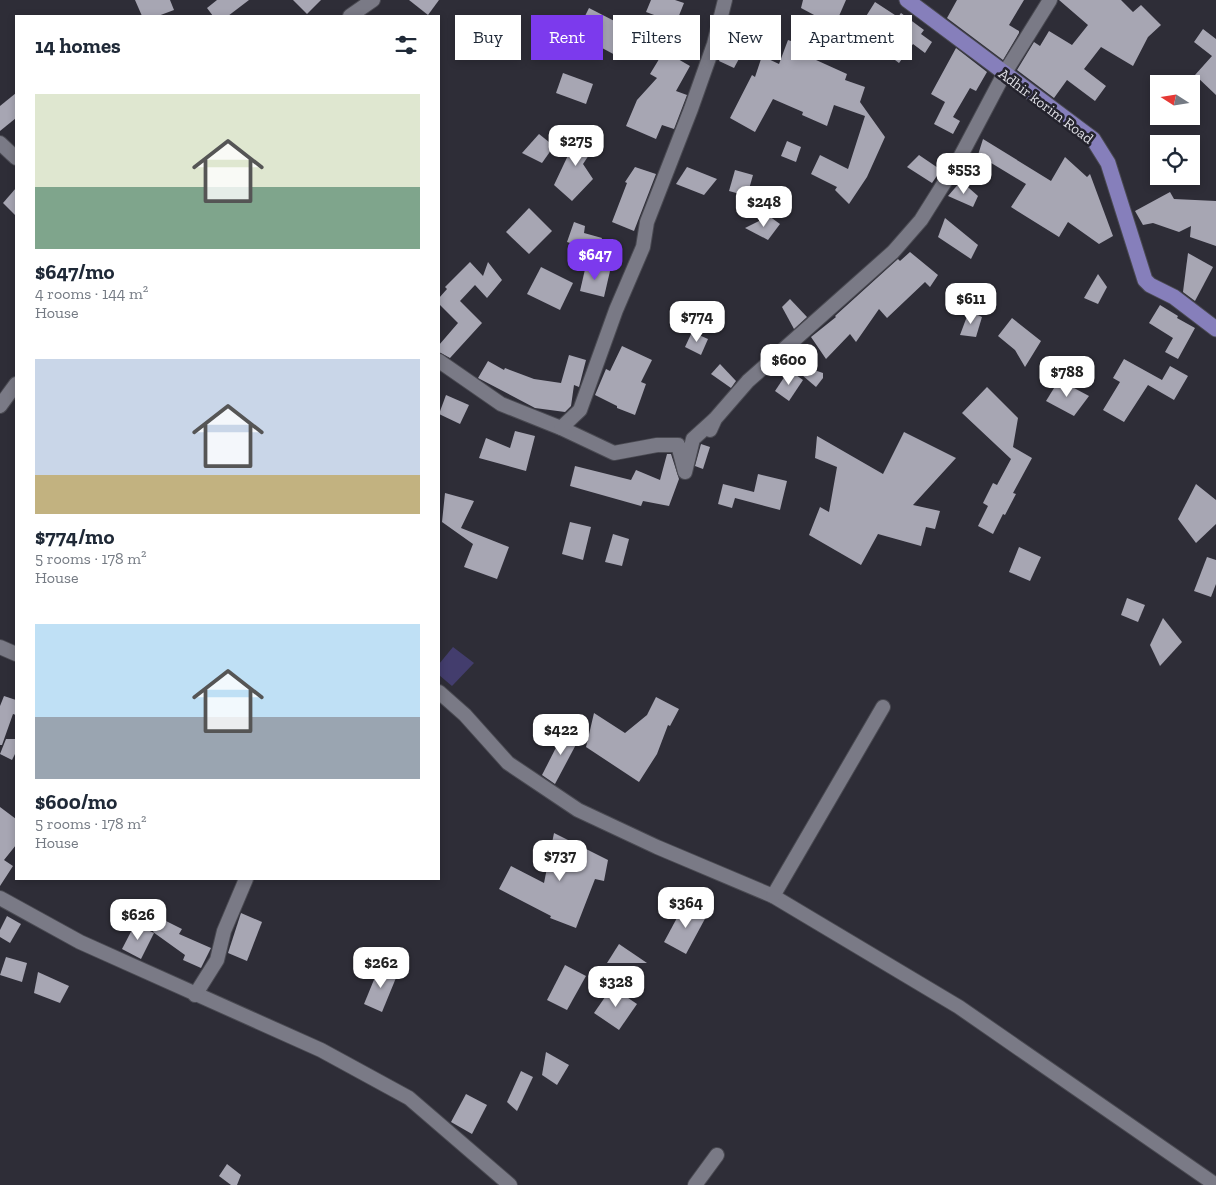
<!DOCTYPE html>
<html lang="en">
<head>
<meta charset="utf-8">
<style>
	:root { --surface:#fff; --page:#f2f2f3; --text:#1f2937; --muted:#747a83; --accent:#7c3aed }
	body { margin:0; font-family:"Zilla Slab",serif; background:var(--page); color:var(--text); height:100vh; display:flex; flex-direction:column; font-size:19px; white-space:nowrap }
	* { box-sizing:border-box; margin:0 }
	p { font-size:16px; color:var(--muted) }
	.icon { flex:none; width:28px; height:28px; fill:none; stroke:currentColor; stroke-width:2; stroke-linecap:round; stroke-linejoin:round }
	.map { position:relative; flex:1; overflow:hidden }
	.panel { position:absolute; left:15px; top:15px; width:425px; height:865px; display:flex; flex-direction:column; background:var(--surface); border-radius:0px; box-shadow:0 2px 8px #0003 }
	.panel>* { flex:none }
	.top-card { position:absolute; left:455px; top:15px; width:475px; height:45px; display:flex; gap:10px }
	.needle { width:32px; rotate:282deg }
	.fabs { position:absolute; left:1150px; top:75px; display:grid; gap:10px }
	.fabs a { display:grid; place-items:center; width:50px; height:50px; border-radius:0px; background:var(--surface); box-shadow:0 2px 8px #0003; font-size:25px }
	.price { position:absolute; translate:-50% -42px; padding:0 11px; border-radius:10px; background:#fff; color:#222; font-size:16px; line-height:32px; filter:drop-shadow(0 1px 2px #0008) }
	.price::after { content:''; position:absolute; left:50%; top:30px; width:15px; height:11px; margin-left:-8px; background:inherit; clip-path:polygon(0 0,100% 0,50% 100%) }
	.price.current { background:var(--accent); color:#fff }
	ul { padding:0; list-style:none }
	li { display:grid; align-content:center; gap:10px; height:265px; padding:0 20px }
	li span { display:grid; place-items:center; height:155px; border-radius:0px; color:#555 }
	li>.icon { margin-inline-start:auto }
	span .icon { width:90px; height:90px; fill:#fffc; stroke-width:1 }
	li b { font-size:21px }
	h2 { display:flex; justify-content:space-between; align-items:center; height:60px; padding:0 20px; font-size:21px }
	.tag { padding:0 18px; border-radius:0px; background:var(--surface); box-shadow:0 2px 8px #0003; font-size:18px; line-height:45px }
	.tag.current { background:var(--accent); color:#fff }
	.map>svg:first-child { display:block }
	.green { fill:#433d6d }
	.building { fill:#a7a6b3 }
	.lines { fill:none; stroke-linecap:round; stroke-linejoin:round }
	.minor-casing { stroke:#4a4a52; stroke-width:16 }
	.major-casing { stroke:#4a4a52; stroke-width:17 }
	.minor { stroke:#7a7a86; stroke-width:14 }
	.major { stroke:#867fbb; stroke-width:15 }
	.labels { text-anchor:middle; stroke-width:5; stroke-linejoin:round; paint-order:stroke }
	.street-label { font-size:15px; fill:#dfdfe5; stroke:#24232d }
</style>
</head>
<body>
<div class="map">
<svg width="1216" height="1185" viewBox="0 0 1216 1185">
	<rect width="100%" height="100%" fill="#2e2d37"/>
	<path class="green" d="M453 647 474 663 452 686 439 675V664Z"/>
	<g class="building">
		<path d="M135 0H170L174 10 158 16H142Z"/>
		<path d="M217 0H249L228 16H213L207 8Z"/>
		<path d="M293 0H321L307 14Z"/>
		<path d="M409 0H439L428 15Z"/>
		<path d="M651 0H675L684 3 676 23 646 12Z"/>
		<path d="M803 0H846L839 16 836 15 828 32 812 24 816 16 801 8Z"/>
		<path d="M957 0H1024L1009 25 1019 31V33L1003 60 947 18Z"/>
		<path d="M1059 0H1121L1133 12 1141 5 1161 25 1148 37 1133 66 1101 47 1084 69 1106 86 1095 101 1067 80 1054 98 1017 70 1034 42 1040 46 1049 31 1072 45 1088 25Z"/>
		<path d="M875 2 898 17 901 13 924 30 921 34 932 42 925 53 913 44 899 63 875 45 872 50 853 37Z"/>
		<path d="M589 8 630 29 617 56 576 34Z"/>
		<path d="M1203 29 1216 39V95L1195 75 1212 56 1194 42Z"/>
		<path d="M788 40 808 47 805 55 847 74 845 80 865 87 860 102 885 137 867 177 849 204 835 190 837 187 811 174 820 155 848 169 865 116 834 105 827 126 802 115 803 112 773 99 755 132 730 118 752 75 755 77 762 56 779 64Z"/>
		<path d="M725 48 741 55 734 68 719 61Z"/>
		<path d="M956 48 987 72 976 91 970 88 953 117 960 121 953 134 934 124 945 102 931 94Z"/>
		<path d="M664 51 690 66 676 91 687 95 674 129 662 125 656 139 626 126 637 100 657 78 650 74Z"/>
		<path d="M563 73 593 84 586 104 556 93Z"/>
		<path d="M16 93V118L0 131V106Z"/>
		<path d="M580 130 599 140 583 164 593 179 572 201 554 185Z"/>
		<path d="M539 134 554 146 542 163 522 153Z"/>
		<path d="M983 139 1051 181 1065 157 1087 177 1090 174 1113 236 1099 244 1068 222 1059 237 1011 207 1026 184 978 155Z"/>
		<path d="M787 141 801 147 796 162 781 156Z"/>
		<path d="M919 155 941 170 932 183 907 167Z"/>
		<path d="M635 167 656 174 634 231 612 222 627 183 625 182Z"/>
		<path d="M687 167 717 179 704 195 676 184Z"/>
		<path d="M735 170 753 175 747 196 729 191Z"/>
		<path d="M961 181 978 196 973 207 948 196Z"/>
		<path d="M16 188V216L3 203Z"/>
		<path d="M1170 192 1174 199 1216 201V246L1190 237 1191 226 1179 232 1153 223 1143 225 1135 211Z"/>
		<path d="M529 208 552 231 529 254 506 232Z"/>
		<path d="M769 216 780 224 768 240 745 228Z"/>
		<path d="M945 218 978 245 971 259 938 237Z"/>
		<path d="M574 222 585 226 584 233 602 238 598 252 567 242Z"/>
		<path d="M910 252 938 275 930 287 925 282 887 318 879 309 856 342 850 334 826 359 811 337 836 317 835 316 898 259 900 261Z"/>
		<path d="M1188 253 1213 267 1195 301 1183 292Z"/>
		<path d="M470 262 483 276 488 262 502 280 487 298 475 285 460 301 482 323 450 358 439 352V345L458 323 439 304V298L447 289 445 287Z"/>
		<path d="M586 265 610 271 604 297 580 291Z"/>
		<path d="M541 267 573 283 560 310 527 294Z"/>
		<path d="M1098 274 1107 287 1098 304 1084 298Z"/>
		<path d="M790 299 807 317 794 329 782 307Z"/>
		<path d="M1160 305 1178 316 1177 318 1195 328 1178 359 1165 352 1173 338 1149 323Z"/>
		<path d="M969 311 982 317 976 337 960 335Z"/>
		<path d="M1012 318 1041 341 1025 367 1015 350 998 336Z"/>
		<path d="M692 332 708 339 701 355 685 347Z"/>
		<path d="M622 346 652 360 641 382 646 384 635 415 617 408V406L595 395 606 369 610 371Z"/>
		<path d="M569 355 586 360 579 387 574 385 571 406 565 412 535 408 478 378 488 361 504 370 505 368 534 379 561 383Z"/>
		<path d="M1124 359 1162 380 1170 366 1188 376 1174 400 1148 385 1124 422 1103 410 1120 382 1113 378Z"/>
		<path d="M720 364 736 381 731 388 711 374Z"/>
		<path d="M808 368 823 373V378L816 387 802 375Z"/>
		<path d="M789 370 803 380 789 401 775 391Z"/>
		<path d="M1059 380 1089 396 1074 416 1046 401Z"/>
		<path d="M987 387 1018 418 1013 447 1032 458 1013 493 1016 494 1005 515 1003 514 993 534 978 526 988 506 983 503 993 483 997 485 1011 459 962 413Z"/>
		<path d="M446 395 469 405 460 424 439 414Z"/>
		<path d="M515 431 535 436 526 471 479 458 486 438 510 448Z"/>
		<path d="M904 432 956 458 913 505 940 511 935 529 926 527 921 546 878 534 861 565 809 535 820 507 829 512 837 467 815 458 817 436 883 474Z"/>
		<path d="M701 444 710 447 703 469 695 466Z"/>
		<path d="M667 454H671L679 479 669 506 643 501 641 506 570 486 575 466 631 480 636 470 660 480Z"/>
		<path d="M758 474 787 481 780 510 735 498 732 508 718 504 723 484 754 492Z"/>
		<path d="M1196 484 1216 500V524L1196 543 1178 519Z"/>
		<path d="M445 493 474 501 461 528 509 547 497 579 464 567 473 544 442 522Z"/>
		<path d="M570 522 591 527 583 560 562 554Z"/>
		<path d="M613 534 629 539 622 566 605 562Z"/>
		<path d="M1019 547 1041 557 1030 581 1009 572Z"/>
		<path d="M1207 557 1216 560V584L1211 597 1194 591Z"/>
		<path d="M1127 598 1145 605 1138 622 1121 615Z"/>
		<path d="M1163 618 1182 642 1160 666 1150 645Z"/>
		<path d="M4 696 16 700V715L13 714 2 745H0V706Z"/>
		<path d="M656 697 679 709 670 726 668 725 657 754 639 782 586 747 594 713 625 733 647 715Z"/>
		<path d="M565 730 580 737 555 784 542 775Z"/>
		<path d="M6 739H16V752L12 760 0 754Z"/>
		<path d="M0 807 16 819V845L4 860 13 866 0 886Z"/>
		<path d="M554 833 608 860 604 881 595 879 576 928 550 918 551 916 499 889 511 866 544 883Z"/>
		<path d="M685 903 707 915 686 954 664 942Z"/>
		<path d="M241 913 262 922 247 961 228 953Z"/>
		<path d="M7 916 21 924 10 943 0 937V930Z"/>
		<path d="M160 918 182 929 179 934 211 948 201 968 183 960 185 955 153 932Z"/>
		<path d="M135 924 154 933 141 959 122 949Z"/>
		<path d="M619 944 647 963H607Z"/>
		<path d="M6 957 27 963 22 982 0 975Z"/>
		<path d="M380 965 398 973 382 1012 364 1004Z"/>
		<path d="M565 965 586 976 567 1010 547 1000Z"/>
		<path d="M38 972 69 986 60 1003 34 993Z"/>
		<path d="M612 987 637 1004 619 1030 594 1013Z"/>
		<path d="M546 1052 569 1065 557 1085 542 1075Z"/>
		<path d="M521 1071 533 1077 517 1111 507 1102Z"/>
		<path d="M466 1094 487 1105 472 1134 451 1122Z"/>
		<path d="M227 1164 241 1175 237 1185H231L219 1176Z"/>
	</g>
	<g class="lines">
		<g class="minor-casing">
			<g id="minor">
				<path d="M350 16 373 0"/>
				<path d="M0 143 16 158"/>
				<path d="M439 361 501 404 561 428 614 453 657 445H678L685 472 693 439 714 420"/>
				<path d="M0 406 16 384"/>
				<path d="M561 428 580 410 616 310 643 247 647 222 691 109 714 44 725 0"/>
				<path d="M710 430 715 419 748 381 893 252 921 220 958 161 1004 74 1050 0"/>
				<path d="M0 647 16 654"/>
				<path d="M439 692 465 715 508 763 578 810 657 847 773 896 959 1007 1216 1185"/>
				<path d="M773 896 883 707"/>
				<path d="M0 898 80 942 321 1050 409 1098 510 1185"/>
				<path d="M195 995 217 960 224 931 246 879"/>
				<path d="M695 1185 717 1155"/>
			</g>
		</g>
		<g class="major-casing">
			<path id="major" d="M907 0 1093 139 1108 163 1145 280 1150 285 1174 297 1216 329"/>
		</g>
		<use href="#minor" class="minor"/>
		<use href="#major" class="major"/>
	</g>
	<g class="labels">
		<g class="street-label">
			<text transform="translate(1046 106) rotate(37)" y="5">Adhir korim Road</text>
		</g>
	</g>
</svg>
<div class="fabs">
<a><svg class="needle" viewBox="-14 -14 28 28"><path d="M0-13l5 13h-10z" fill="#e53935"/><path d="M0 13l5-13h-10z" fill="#747a83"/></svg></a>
<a><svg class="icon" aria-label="locate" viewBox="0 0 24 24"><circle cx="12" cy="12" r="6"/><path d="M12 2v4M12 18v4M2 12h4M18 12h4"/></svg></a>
</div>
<b class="price" style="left:576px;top:167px">$275</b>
<b class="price" style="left:964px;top:195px">$553</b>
<b class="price" style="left:764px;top:228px">$248</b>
<b class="price current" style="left:595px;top:281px">$647</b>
<b class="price" style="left:971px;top:325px">$611</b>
<b class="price" style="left:697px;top:343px">$774</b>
<b class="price" style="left:789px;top:386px">$600</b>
<b class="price" style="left:1067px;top:398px">$788</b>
<b class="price" style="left:561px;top:756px">$422</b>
<b class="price" style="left:560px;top:882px">$737</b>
<b class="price" style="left:686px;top:929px">$364</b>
<b class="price" style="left:138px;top:941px">$626</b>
<b class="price" style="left:381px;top:989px">$262</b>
<b class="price" style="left:616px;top:1008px">$328</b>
<div class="top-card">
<a class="tag">Buy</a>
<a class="tag current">Rent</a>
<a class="tag">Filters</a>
<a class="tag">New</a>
<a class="tag">Apartment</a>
</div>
<section class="panel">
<h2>14 homes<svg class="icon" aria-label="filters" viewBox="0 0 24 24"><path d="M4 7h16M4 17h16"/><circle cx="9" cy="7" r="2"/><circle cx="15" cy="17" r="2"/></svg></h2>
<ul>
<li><span style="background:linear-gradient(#dfe7d0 60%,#7fa58c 0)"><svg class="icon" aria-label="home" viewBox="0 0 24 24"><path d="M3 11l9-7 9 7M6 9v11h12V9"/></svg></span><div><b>$647/mo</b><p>4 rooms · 144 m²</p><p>House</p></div></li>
<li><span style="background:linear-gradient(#c9d6e8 75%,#c2b280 0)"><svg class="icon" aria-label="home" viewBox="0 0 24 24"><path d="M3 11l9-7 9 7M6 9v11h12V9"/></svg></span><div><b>$774/mo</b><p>5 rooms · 178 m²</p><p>House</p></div></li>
<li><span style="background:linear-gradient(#bfe0f5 60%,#9aa5b1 0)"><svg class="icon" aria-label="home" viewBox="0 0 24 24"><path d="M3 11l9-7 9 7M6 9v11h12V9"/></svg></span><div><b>$600/mo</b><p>5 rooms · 178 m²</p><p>House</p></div></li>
</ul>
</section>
</div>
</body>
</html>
